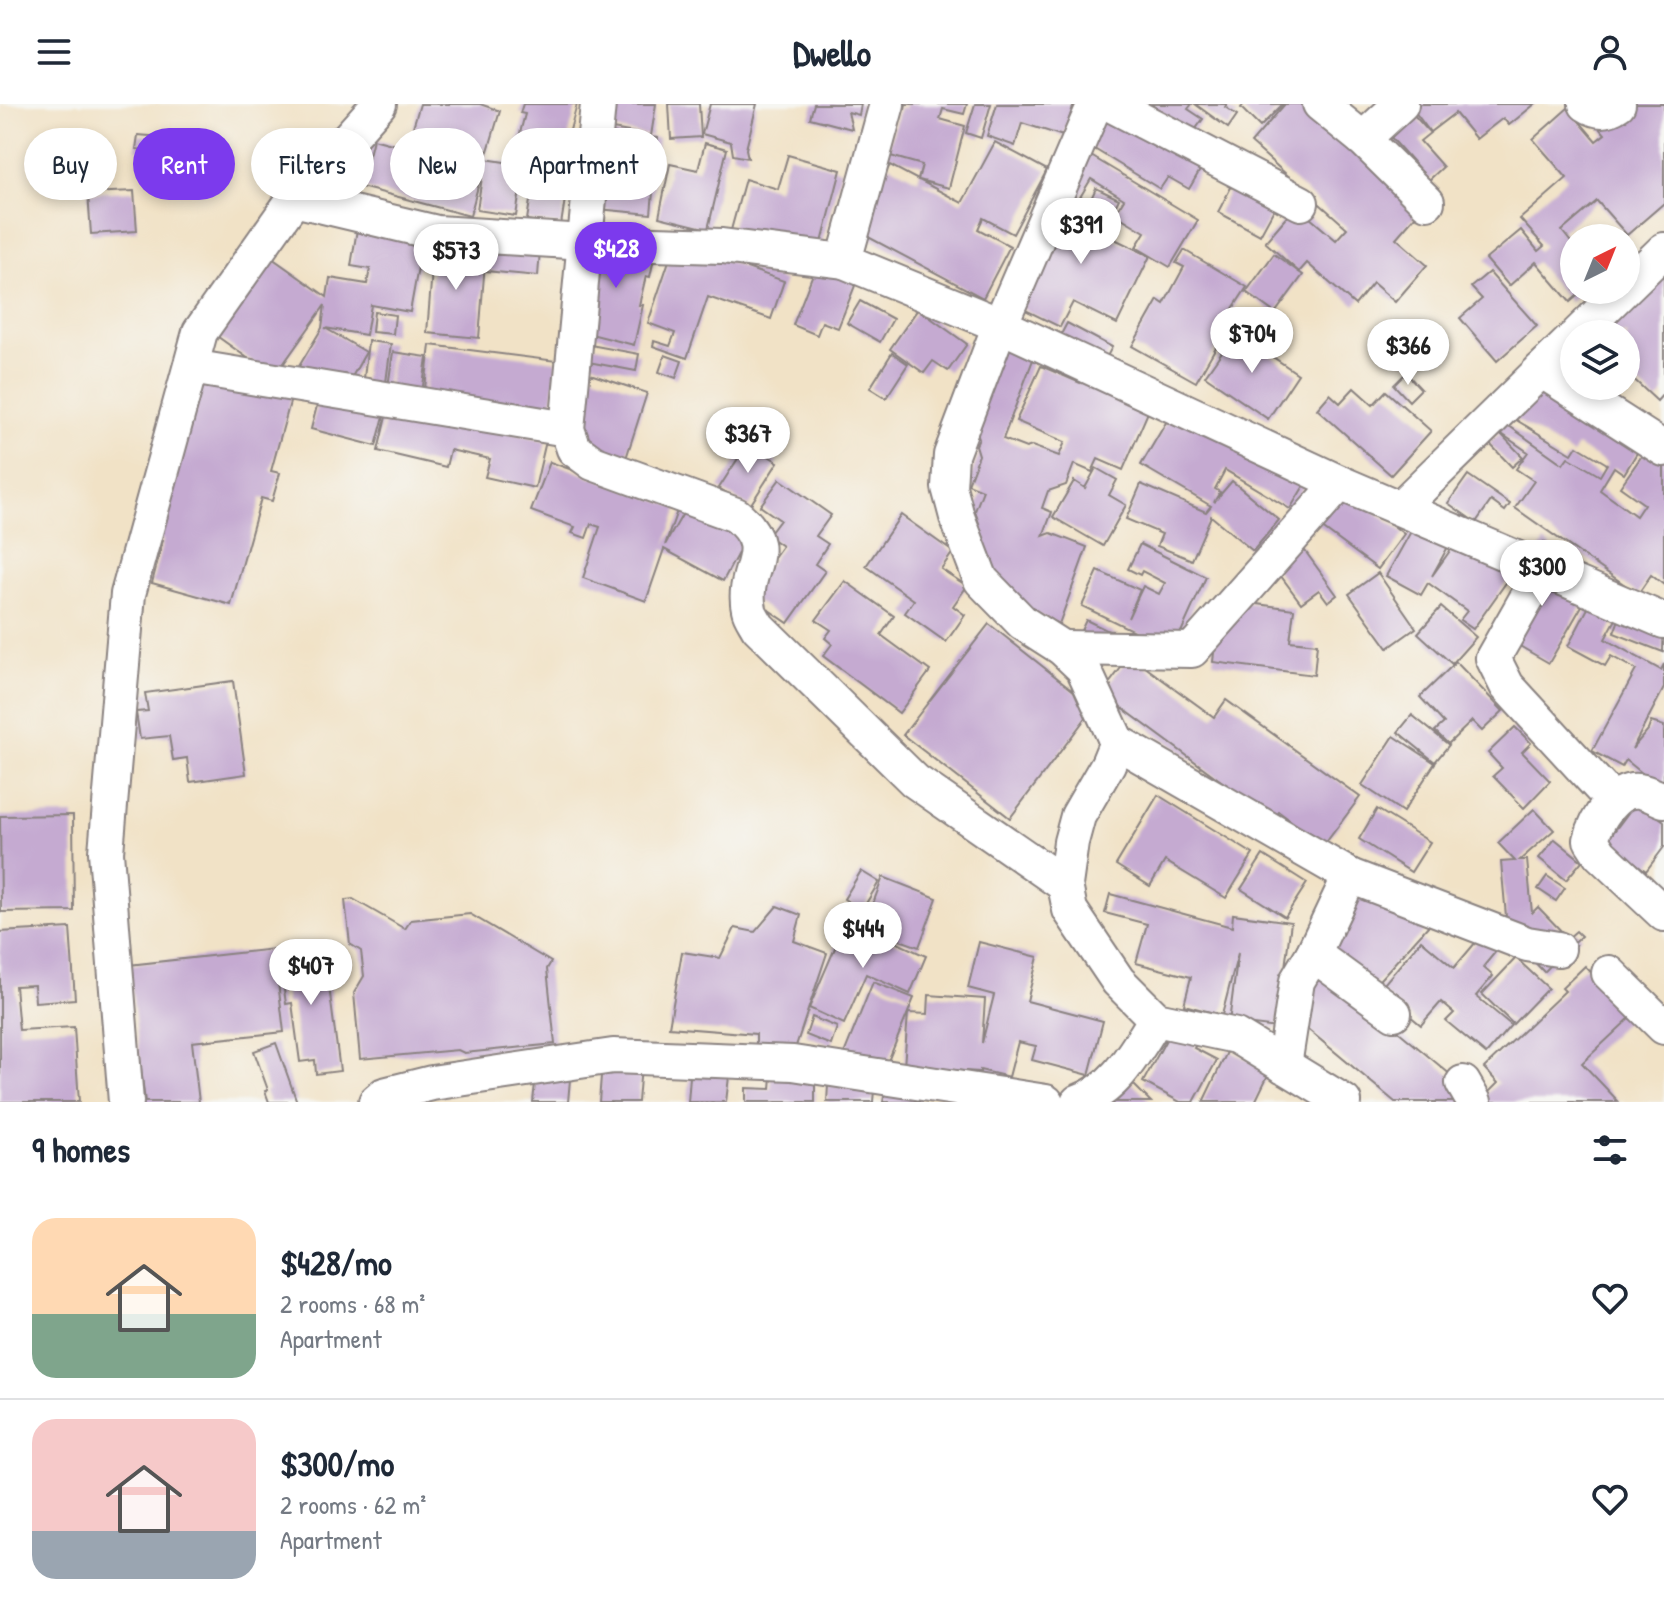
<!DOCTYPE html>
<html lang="en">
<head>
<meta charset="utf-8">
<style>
	:root { --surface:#fff; --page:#f6f6f7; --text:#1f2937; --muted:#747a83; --line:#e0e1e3; --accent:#7c3aed }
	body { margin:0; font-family:"Patrick Hand",sans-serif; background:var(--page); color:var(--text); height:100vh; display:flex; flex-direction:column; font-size:30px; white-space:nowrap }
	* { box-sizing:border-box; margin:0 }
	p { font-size:26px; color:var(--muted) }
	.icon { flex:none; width:44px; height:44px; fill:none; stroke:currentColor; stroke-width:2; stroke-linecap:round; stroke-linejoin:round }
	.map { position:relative; height:998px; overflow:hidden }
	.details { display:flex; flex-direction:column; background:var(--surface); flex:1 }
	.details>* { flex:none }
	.banner { position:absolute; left:24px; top:24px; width:800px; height:72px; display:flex; gap:16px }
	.needle { width:52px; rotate:43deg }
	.fabs { position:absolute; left:1560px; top:120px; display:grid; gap:16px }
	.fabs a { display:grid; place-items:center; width:80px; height:80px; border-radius:50%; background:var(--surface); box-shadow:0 4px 12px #0003; font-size:40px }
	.price { position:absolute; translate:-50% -68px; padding:0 18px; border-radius:28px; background:#fff; color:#222; font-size:26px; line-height:52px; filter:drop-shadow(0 2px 4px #0008) }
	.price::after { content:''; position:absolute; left:50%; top:48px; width:24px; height:18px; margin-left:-12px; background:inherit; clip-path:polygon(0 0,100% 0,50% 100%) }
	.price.on { background:var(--accent); color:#fff }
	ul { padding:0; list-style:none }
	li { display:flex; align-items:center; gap:24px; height:200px; padding:0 32px }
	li+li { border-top:2px solid var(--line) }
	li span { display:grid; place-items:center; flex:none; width:224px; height:160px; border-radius:24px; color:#555 }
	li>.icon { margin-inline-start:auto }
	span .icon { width:96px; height:96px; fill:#fffc; stroke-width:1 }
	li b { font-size:34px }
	h2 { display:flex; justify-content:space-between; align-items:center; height:96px; padding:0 32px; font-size:34px }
	.pill { padding:0 28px; border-radius:36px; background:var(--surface); box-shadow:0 4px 12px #0003; font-size:28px; line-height:72px }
	.pill.on { background:var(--accent); color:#fff }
	header { display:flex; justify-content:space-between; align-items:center; height:104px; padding:0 32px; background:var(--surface); font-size:36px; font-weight:800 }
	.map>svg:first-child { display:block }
	.building { fill:#c5aad1 }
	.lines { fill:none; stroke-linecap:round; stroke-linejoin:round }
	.minor-casing { stroke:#8a8280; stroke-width:38 }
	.minor { stroke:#fff; stroke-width:34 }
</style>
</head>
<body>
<header><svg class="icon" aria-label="menu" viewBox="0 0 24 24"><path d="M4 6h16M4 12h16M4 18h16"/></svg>Dwello<svg class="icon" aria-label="person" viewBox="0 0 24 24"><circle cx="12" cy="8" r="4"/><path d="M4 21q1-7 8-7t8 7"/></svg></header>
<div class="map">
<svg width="1664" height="998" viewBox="0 0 1664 998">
	<rect width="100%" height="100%" fill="#f6f6f2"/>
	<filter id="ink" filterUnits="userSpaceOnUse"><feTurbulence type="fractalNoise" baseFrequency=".0125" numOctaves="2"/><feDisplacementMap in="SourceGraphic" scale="16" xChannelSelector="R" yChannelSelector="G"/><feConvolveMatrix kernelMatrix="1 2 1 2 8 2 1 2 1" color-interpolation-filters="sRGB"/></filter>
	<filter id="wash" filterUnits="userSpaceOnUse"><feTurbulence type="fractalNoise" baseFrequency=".006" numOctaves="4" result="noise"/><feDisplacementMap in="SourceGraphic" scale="32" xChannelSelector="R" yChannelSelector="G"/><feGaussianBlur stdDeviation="1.8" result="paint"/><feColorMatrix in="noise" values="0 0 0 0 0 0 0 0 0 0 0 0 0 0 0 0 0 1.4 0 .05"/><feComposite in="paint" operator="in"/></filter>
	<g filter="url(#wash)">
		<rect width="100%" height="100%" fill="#f1e2c6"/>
		<g id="blocks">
			<g class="building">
				<path d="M420 0H480L500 7 488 47 413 23Z"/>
				<path d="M523 0H577L561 60 515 48 525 10 520 9Z"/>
				<path d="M600 0H656L651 32 596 22Z"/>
				<path d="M669 0H699L701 33 671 35Z"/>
				<path d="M710 0H757L746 45 748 54 733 51 731 38 702 30Z"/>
				<path d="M814 0H861L859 11 848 8 852 25 810 14Z"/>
				<path d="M906 0H967L964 10 943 5 940 15 965 22 949 84 919 76 962 99 995 38 1047 66 1013 130 983 114 978 125 1010 142 983 194 855 126 890 61 918 76 922 61 887 51 900 4 905 5Z"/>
				<path d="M975 0H991L981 34 966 29Z"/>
				<path d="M997 0H1074L1063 32 1022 19 1015 42 987 32Z"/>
				<path d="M1092 0 1206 56 1189 85 1168 73 1160 85 1073 32Z"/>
				<path d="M1150 0H1192L1188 5 1203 15 1192 30Z"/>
				<path d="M1195 0H1227L1225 3 1237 11 1228 24Z"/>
				<path d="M1244 0H1283L1260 23 1241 4Z"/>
				<path d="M1285 0H1311L1416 84 1403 99 1416 111 1396 134 1427 161 1395 198 1373 179 1355 201 1307 159 1299 168 1265 138 1296 102 1336 136 1347 124 1251 39Z"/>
				<path d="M1404 0 1430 29 1420 37 1443 63 1429 76 1371 11Z"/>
				<path d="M1409 0H1535L1509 21 1503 14 1476 35 1455 9 1430 28Z"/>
				<path d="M1606 0H1664V99L1627 131 1597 97 1562 127 1574 142V186H1584L1570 198 1536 158 1509 182 1486 155 1521 126 1538 147 1544 142 1520 115 1567 74 1533 35 1568 4 1596 37 1605 30 1591 13Z"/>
				<path d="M605 29 658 34 651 110 598 105Z"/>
				<path d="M138 31 161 33 160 48 136 45Z"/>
				<path d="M373 35 452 56 456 41 487 49 485 55 524 61 516 112 477 106 484 60 470 112 361 83Z"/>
				<path d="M705 39 727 45 708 125 659 113 670 60 698 66Z"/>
				<path d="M1086 49 1198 116 1170 163 1136 143 1145 128 1115 110 1124 95 1091 75 1076 100 1061 91Z"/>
				<path d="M788 51 841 66 819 150 731 126 745 75 778 85Z"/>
				<path d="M534 71 568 75 561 121 527 116Z"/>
				<path d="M1237 72 1279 96 1260 131 1218 108Z"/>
				<path d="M1096 84 1119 95 1102 129 1150 152 1117 220 1073 198 1060 223 1011 199 1060 98 1084 110Z"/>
				<path d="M134 87 137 127 91 130 88 89Z"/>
				<path d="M358 119 424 130 410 208 371 201 366 231 325 224 366 248 344 287 295 269 322 224 325 201 274 273 214 230 269 152 327 193 330 174 367 180 370 165 351 162Z"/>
				<path d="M587 134 655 150 650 173 646 172 639 201H643L634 241 587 229Z"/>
				<path d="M675 139 784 177 771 215 708 193 687 254 653 242 654 237 670 242 675 229 648 219Z"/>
				<path d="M434 141 486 146 479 234 427 229Z"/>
				<path d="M488 142 540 146 538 172 486 167Z"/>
				<path d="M1184 146 1247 183 1219 226 1224 229 1196 278 1132 242 1158 196 1164 200 1184 163 1176 159Z"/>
				<path d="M1274 150 1303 171 1275 209 1246 188Z"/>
				<path d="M1664 161V289L1657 297 1626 268V230H1599Z"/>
				<path d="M816 162 856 179 838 224 822 218 817 231 793 221Z"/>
				<path d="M1489 168 1537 222 1497 257 1460 214 1482 195 1471 183Z"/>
				<path d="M860 197 893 215 880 238 847 219Z"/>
				<path d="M918 205 967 240 948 267 933 257 924 269 890 245Z"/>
				<path d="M374 208 395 211 393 230 372 228Z"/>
				<path d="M1067 219 1112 243 1100 266 1055 242Z"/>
				<path d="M1236 228 1298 270 1268 315 1205 272Z"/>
				<path d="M368 237 391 240 385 286 363 284Z"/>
				<path d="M996 238 1034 253 1003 335 1026 344 1032 342 1059 352 1065 338 1016 317 1041 262 1080 279 1087 262 1155 292 1123 366 1098 355 1092 368 1074 360 1066 381 1048 387 1042 404 1052 408 1043 432 1051 429 1087 443 1059 520 997 493 986 441 975 407 983 386 968 380 979 351 976 341 979 335 970 310Z"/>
				<path d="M585 240 639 250 636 267 583 257Z"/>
				<path d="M430 241 557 257 551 310 424 293Z"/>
				<path d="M393 248 427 253 422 289 388 283Z"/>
				<path d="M892 249 908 260 886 294 870 284Z"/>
				<path d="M665 251 682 257 676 274 659 268Z"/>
				<path d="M198 264 292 291 271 367 280 369 272 397 261 394 231 501 152 479 163 436 150 432Z"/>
				<path d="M1535 266 1646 334 1624 370 1614 363 1600 386 1636 412 1644 400 1620 383 1657 330 1664 335V481L1651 471 1638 490 1515 404 1534 377 1516 365 1528 348 1496 326 1502 317 1563 360 1568 353 1600 372 1607 360 1577 342 1572 350 1508 311Z"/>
				<path d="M587 269 647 289 621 370 561 350Z"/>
				<path d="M1406 269 1421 285 1409 297 1394 281Z"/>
				<path d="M1354 284 1373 301 1386 287 1431 327 1391 371 1317 305 1330 290 1340 299Z"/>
				<path d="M319 294 384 312 376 342 311 325Z"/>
				<path d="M1178 298 1308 375 1290 405 1225 366 1215 385 1220 388 1214 398 1232 377 1279 416 1253 447 1211 412 1192 456 1157 442 1162 430 1126 415 1141 380 1206 408 1211 402 1141 361Z"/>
				<path d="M389 300 546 337 535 384 485 373 490 355 450 346 446 363 378 347Z"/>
				<path d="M1500 329 1523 353 1512 363 1489 339Z"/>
				<path d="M748 339 778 358 749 403 719 384Z"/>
				<path d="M550 358 678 404 665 441 686 404 745 436 723 477 664 445 646 497 583 474 600 423 591 420 586 434 572 429 575 423 531 407Z"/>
				<path d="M1096 364 1117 376 1109 391 1126 401 1103 442 1053 413 1074 377 1085 384Z"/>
				<path d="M1468 371 1510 400 1505 407 1491 397 1467 431 1515 466 1473 525 1460 516 1467 507 1428 479 1421 491 1386 472 1414 422 1449 441 1432 472 1472 416 1448 399Z"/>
				<path d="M780 375 831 411 816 432 828 440 815 460 825 467 788 519 747 491 782 442 768 432 780 416 760 402Z"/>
				<path d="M1344 384 1404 430 1378 465 1317 420Z"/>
				<path d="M901 411 953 448 941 465 967 482 953 502 965 511 946 538 905 509 914 496 866 462Z"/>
				<path d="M1544 438 1551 443 1543 457 1591 486 1549 559 1492 526Z"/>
				<path d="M1140 440 1206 473 1173 546 1082 502 1098 467 1140 486 1128 514 1143 482 1159 490 1165 479 1142 467 1140 471 1128 465Z"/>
				<path d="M1300 440 1337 491 1328 498 1319 486 1301 499 1272 460Z"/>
				<path d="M1378 469 1416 524 1388 544 1349 490Z"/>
				<path d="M845 477 894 512 881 531 930 567 899 609 823 552 832 540 825 534 831 526 816 516Z"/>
				<path d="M1597 487 1624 501 1605 535 1661 566 1664 560V584L1632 645 1648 626 1651 618 1664 622V687L1626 656 1622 663 1592 647 1636 566 1611 552 1605 562 1568 542Z"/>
				<path d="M1628 491 1664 505 1663 548 1614 529Z"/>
				<path d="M1220 495 1294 505 1290 537 1317 540 1314 571 1213 558Z"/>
				<path d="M1441 503 1476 533 1452 560 1418 529Z"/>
				<path d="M1086 516 1117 531 1076 537Z"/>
				<path d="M989 520 1094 603 1010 714 903 631Z"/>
				<path d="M1130 552 1214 613 1226 596 1360 693 1324 741 1279 708 1274 716 1102 589Z"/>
				<path d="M1456 558 1503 607 1482 627 1472 617 1448 640 1435 627 1444 619 1420 593Z"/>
				<path d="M233 577 246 670 190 678 187 654 173 656 169 632 140 635 136 608 148 607 145 589Z"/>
				<path d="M1412 611 1449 641 1435 658 1398 628Z"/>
				<path d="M1515 623 1531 639 1522 648 1550 677 1524 704 1493 672 1502 664 1488 649Z"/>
				<path d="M1394 632 1435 659 1403 708 1362 681Z"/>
				<path d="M1158 691 1253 750 1226 794 1165 757 1150 782 1116 761Z"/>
				<path d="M1637 697 1664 717V743L1646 767 1607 737Z"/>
				<path d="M1377 705 1430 738 1411 768 1359 735Z"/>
				<path d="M1534 705 1554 726 1520 756H1527L1532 809 1538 803 1568 834 1576 827 1581 832 1544 868 1525 848 1507 823 1501 758 1515 757 1498 739Z"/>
				<path d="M73 711 74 807 1 808 0 712Z"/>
				<path d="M1555 735 1582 757 1566 776 1539 754Z"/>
				<path d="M1263 751 1307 779 1285 813 1241 785Z"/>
				<path d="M861 767 879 778 862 806 844 795Z"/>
				<path d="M1371 769 1429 821 1372 884 1314 833Z"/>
				<path d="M1547 772 1565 784 1556 797 1538 785Z"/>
				<path d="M883 773 937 794 919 843 864 823Z"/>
				<path d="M1110 790 1232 823 1233 810 1291 818 1277 924 1229 918 1238 849 1222 911 1184 901 1191 873 1136 859 1147 820 1105 809Z"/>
				<path d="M353 795 405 825 411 816 470 810 551 858 547 865 555 940 464 949 458 946 360 955 354 889 364 872 361 847 350 840 345 796Z"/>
				<path d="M777 802 801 811 794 837 827 849 795 945H756V930L669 923 682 848 720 854 735 824 755 828Z"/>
				<path d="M847 816 926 852 910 890 866 870 844 920 809 904Z"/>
				<path d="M70 824 75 895 35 898 34 881 15 882 19 926 74 923 79 998H0V828Z"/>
				<path d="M1481 832 1497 846 1483 863 1493 872 1476 892 1511 921 1486 950 1446 917 1454 909 1441 898 1421 921 1379 886 1421 836 1454 864Z"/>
				<path d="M979 838 1038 853 1027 897 1103 917 1089 971 1032 956 1036 942 1018 938 1009 973 980 966V968L904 963 908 909 928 910 929 891 985 895 982 939 994 891 968 884Z"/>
				<path d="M324 844 340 967 316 970 315 956 300 958 292 899 286 900 279 850Z"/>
				<path d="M274 845 284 928 192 938 199 998H145L129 861Z"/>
				<path d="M1516 854 1548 884 1513 920 1482 890Z"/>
				<path d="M1585 862 1632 912 1582 959 1619 998H1395L1286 907 1322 864 1481 996 1498 979 1484 964 1565 887 1562 884Z"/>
				<path d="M873 878 914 894 884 967 844 950Z"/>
				<path d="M812 913 837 923 831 941 806 931Z"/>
				<path d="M1174 921 1199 935 1194 944 1217 956 1194 998H1180L1143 978Z"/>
				<path d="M276 939 297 998H269L265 987 268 986 254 947Z"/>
				<path d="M1228 946 1270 967 1255 998H1203Z"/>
				<path d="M603 947 642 950 638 998H599Z"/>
				<path d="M691 960 730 964 726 998H688Z"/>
				<path d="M537 961 571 964 568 998H533Z"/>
				<path d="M772 972 815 974V998H746V984L771 985Z"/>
				<path d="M1130 977 1151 998H1109Z"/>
				<path d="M828 981 874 986 873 998H827Z"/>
				<path d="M886 983 920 990 919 998H883Z"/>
			</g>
		</g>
	</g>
	<g filter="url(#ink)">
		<use href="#blocks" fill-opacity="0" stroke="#8a8280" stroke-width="2"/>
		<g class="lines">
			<g class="minor-casing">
				<g id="minor">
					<path d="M598 0 567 325 574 345 593 359 736 411C779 447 740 465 749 505 750 511 755 517 758 523L915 677 1065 781"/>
					<path d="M1095 0 1000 221 951 351 949 383 957 413 981 476 1023 519 1062 544 1083 564 1117 638 1108 660 1078 712 1071 738 1065 781 1070 806 1118 877 1156 915 1236 932 1344 998"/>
					<path d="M1110 0 1301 99"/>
					<path d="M1320 0 1363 35 1427 98"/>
					<path d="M1586 0C1598 8 1607 8 1618 0"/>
					<path d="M1363 35 1401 0"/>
					<path d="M294 95 437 129 586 138 722 142 844 157 1000 221 1340 379 1664 517"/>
					<path d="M844 157 887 0"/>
					<path d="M1626 183 1664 146"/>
					<path d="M1578 230 1623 186"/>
					<path d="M191 263 567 325"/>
					<path d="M1541 266 1664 345"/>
					<path d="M1400 404 1574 234"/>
					<path d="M1543 466 1493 554 1507 582 1613 697"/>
					<path d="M1062 544 1192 546 1340 379"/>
					<path d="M1117 638 1350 772"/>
					<path d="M1664 696C1656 693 1647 688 1639 687 1615 684 1596 716 1591 736L1600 750 1664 810"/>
					<path d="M1313 850 1394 909"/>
					<path d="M1609 869 1664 923"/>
					<path d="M1284 962 1297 877 1313 850 1350 772 1527 840 1558 845"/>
					<path d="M1463 979 1474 998"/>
					<path d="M126 998 106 748 128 490 200 228 294 95 379 0"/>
					<path d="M376 998 384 991 432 979 613 952 793 959 1046 998"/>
					<path d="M1078 998C1117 985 1135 947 1156 915"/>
				</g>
			</g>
			<use href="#minor" class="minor"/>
		</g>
	</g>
</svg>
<div class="fabs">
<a><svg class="needle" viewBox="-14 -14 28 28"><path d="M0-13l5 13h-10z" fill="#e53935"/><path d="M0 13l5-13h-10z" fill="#747a83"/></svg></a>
<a><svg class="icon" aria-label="layers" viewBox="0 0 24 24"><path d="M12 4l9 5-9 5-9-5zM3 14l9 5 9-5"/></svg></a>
</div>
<b class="price" style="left:1081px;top:162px">$391</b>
<b class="price on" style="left:616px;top:186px">$428</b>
<b class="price" style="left:456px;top:188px">$573</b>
<b class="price" style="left:1252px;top:271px">$704</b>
<b class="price" style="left:1408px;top:283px">$366</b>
<b class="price" style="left:748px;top:371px">$367</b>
<b class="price" style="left:1542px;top:504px">$300</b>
<b class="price" style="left:863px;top:866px">$444</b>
<b class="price" style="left:311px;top:903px">$407</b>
<div class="banner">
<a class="pill">Buy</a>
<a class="pill on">Rent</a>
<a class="pill">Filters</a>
<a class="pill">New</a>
<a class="pill">Apartment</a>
</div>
</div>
<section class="details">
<h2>9 homes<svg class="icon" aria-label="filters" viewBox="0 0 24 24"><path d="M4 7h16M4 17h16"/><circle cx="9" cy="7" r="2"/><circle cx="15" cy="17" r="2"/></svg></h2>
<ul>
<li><span style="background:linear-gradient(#ffd9b3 60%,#7fa58c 0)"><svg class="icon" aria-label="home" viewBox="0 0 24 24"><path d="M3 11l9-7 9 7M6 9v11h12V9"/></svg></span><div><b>$428/mo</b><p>2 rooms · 68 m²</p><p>Apartment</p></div><svg class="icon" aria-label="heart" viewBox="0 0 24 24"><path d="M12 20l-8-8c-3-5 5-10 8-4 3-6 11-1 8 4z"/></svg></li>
<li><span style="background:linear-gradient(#f6c9c9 70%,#9aa5b1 0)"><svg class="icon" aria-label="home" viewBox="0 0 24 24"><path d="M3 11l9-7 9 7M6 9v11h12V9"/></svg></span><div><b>$300/mo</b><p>2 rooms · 62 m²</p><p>Apartment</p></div><svg class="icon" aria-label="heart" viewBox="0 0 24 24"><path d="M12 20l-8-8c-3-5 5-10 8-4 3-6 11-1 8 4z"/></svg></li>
</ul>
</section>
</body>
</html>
